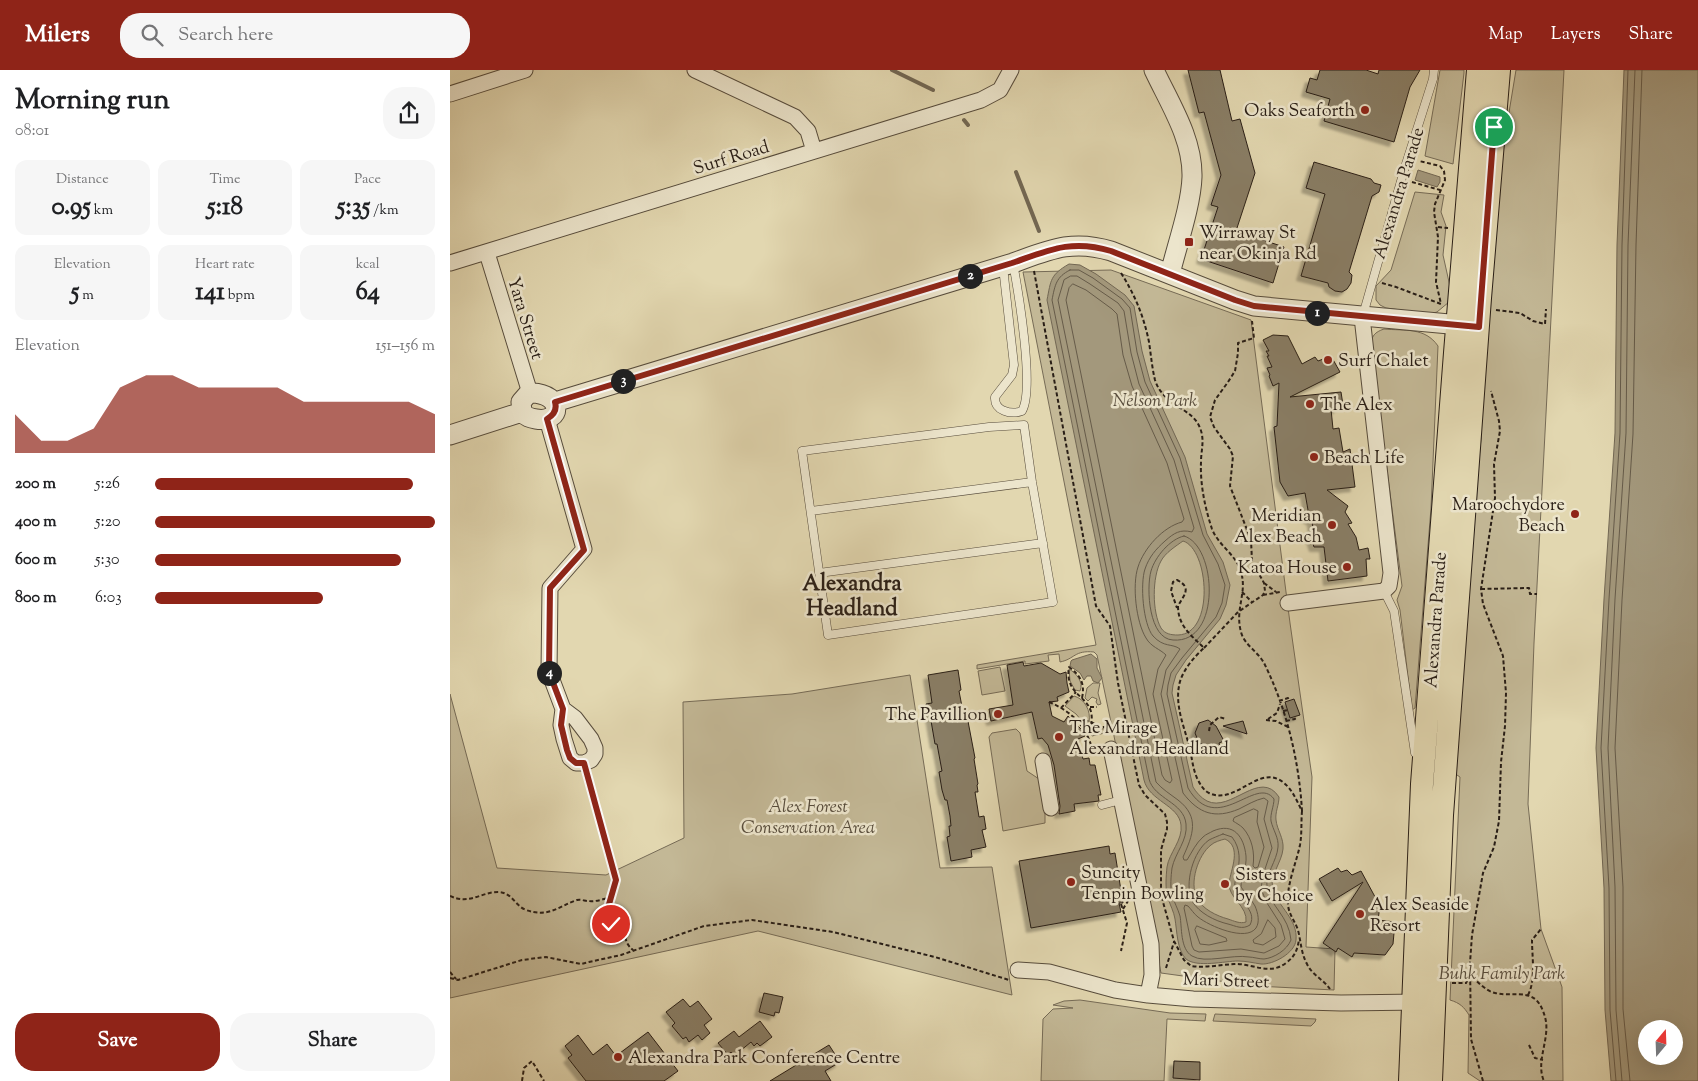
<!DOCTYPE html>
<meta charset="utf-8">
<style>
body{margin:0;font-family:"Sorts Mill Goudy",serif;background:#f6f6f6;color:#202124;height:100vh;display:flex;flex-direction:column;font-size:19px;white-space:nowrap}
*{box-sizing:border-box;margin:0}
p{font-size:16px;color:#757577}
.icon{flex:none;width:28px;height:28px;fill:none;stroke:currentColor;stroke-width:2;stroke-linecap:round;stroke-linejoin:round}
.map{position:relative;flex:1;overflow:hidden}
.details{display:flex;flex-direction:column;background:#fff;width:450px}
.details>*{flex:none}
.needle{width:32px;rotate:19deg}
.tools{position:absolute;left:1188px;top:950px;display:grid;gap:10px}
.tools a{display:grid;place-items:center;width:45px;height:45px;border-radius:50%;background:#fff;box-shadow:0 5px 20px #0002;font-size:25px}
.pin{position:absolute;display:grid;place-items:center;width:42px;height:42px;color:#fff;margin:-21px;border:2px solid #fff;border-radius:50%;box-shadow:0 1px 5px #0007}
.km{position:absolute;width:25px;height:25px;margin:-12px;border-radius:50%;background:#222;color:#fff;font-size:14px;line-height:25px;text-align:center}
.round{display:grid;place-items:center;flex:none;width:52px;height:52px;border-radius:20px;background:#f6f6f6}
.overview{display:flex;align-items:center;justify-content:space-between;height:85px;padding:0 15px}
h1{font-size:28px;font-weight:800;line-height:38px}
.metrics{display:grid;grid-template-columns:repeat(3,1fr);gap:8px;height:85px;padding:5px 15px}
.metrics div{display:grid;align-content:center;border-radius:12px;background:#f6f6f6;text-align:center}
.metrics b{font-size:25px;font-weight:800}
.metrics small{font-size:14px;font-weight:400}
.metrics p{font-size:14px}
.chart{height:140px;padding:10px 15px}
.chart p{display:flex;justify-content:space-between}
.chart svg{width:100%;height:90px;margin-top:5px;fill:#8f2418;opacity:.7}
.button{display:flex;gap:10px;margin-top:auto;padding:10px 15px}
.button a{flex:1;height:58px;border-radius:20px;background:#8f2418;color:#fff;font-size:20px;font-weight:800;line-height:58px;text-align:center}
.button a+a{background:#f6f6f6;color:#202124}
ul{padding:0 15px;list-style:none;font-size:16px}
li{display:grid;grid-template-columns:80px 60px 1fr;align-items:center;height:38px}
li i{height:12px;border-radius:6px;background:#8f2418}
header{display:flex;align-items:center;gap:30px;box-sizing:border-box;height:70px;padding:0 25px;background:#8f2418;color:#fff}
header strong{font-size:24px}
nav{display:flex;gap:28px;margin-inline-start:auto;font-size:18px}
.search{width:350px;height:45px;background:#f6f6f6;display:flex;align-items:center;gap:12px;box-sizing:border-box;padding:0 18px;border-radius:20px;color:#757577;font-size:19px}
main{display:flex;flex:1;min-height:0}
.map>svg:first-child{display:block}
.green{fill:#c3b896;stroke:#766b56}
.water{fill:#a3987c;stroke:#726753;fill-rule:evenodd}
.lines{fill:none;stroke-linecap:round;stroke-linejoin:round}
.shore{stroke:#665b49;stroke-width:1}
.stream{stroke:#726753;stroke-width:4}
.building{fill:#897e66;stroke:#291e16;filter:url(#shadow)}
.service-casing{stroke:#574c3c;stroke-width:9}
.minor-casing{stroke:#574c3c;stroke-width:17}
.tertiary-casing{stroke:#574c3c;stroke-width:21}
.primary-casing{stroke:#291e16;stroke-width:24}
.path{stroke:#291e16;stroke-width:2;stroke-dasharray:4 2.5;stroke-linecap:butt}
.service{stroke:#ece5cc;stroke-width:8}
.minor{stroke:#ece5cc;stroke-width:15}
.tertiary{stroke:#ece5cc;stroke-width:19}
.primary{stroke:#e2d7b0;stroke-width:22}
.route-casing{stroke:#fff;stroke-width:10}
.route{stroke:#8f2418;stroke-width:6}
.poi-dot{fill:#8f2418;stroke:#ece5cc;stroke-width:2}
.labels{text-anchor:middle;stroke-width:5;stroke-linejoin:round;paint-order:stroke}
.poi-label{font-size:18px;fill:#291e16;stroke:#ece5cc;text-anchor:start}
.street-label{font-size:18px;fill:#291e16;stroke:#ece5cc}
.park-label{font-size:18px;font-style:italic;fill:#574c3c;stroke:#ece5cc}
.district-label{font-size:22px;font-weight:bold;fill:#291e16;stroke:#ece5cc}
</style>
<header>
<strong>Milers</strong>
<div class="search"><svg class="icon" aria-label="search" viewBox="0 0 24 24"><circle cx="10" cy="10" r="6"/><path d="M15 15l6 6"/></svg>Search here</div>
<nav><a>Map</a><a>Layers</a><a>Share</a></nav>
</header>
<main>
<section class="details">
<div class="overview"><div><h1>Morning run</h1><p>08:01</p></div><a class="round"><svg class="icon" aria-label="share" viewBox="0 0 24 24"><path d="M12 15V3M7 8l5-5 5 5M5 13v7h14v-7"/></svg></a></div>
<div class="metrics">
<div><p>Distance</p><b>0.95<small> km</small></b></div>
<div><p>Time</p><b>5:18</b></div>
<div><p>Pace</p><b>5:35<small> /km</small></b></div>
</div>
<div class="metrics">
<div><p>Elevation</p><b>5<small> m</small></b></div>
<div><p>Heart rate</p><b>141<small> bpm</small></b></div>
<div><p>kcal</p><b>64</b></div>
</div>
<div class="chart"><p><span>Elevation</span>151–156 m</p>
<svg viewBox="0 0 160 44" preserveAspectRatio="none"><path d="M0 44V25L10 38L20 38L30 32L40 12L50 6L60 6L70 12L80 12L90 12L100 12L110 19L120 19L130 19L140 19L150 19L160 25V44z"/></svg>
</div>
<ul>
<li><b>200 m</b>5:26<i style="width:92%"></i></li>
<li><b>400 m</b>5:20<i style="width:100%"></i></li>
<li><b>600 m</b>5:30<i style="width:88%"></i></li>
<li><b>800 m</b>6:03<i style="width:60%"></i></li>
</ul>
<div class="button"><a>Save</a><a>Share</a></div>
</section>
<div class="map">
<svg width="1248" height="1011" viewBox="0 0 1248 1011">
<defs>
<filter id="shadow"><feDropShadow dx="-4.5" dy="4.5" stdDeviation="1" flood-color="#0004"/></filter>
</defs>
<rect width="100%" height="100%" fill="#e2d7b0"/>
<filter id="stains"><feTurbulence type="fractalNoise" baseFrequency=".004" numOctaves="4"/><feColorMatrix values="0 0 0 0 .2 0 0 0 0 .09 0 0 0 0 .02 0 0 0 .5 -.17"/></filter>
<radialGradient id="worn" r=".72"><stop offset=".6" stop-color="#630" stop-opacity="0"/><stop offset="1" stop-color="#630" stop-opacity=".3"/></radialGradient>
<path class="green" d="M990 0H1014V3L1003 94 975 86Z
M1066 0H1114L1084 573 1078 734 1091 859 1112 917 1113 1011H1030L1018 1003 1019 945C1014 937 1010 933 1000 930L1010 707 1004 703 1019 485 1031 369V314L1049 103Z
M965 122 994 125 991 142 996 156 993 185 1001 221 999 232 987 242 980 244 936 238 930 235 926 230V216L941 200Z
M661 200 801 250 840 553 862 707 856 877 885 879 884 920 806 916 711 903 663 661 642 666 641 664 642 654 652 659 662 657 647 585 644 582C624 580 625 589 610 592L609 584 598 585 599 591 575 594V591L527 599V595L646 575 573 202Z
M934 259C955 261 975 257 988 276L981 438 965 638 962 640 950 540 947 530 952 516 921 276C921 266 925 262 934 259Z
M550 597 555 621 532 625 528 601Z
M619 599C626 603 634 612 630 621L625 620 620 611Z
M460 605 490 798 542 797 562 925 308 861 0 928V624L47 798 156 805 234 768 233 632 342 624Z
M643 613H650L648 623 651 634 648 635 646 632 647 629 642 627 638 631 635 628 637 618Z
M624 626C635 629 641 641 639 652L638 650 637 651 639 655 637 657 626 644 615 636Z
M566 659 570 663 577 701 589 709 595 738V753L553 761 539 667 542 663Z
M630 930 720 943 756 944 755 951 717 949 714 1011H591L593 949 603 939 623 938 603 935 614 931Z
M765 944 866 949 865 952 861 956 763 951Z"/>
<path class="water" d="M1174 0H1248V1011H1161L1155 940 1154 818 1146 678 1154 529 1165 363 1167 175ZM1196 959H1224V986H1196Z
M968 100 990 107V112L987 117 965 110Z
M619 194 630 195 646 204 675 225 684 236 692 281 700 311 735 387 757 464 773 492 780 515 776 535 770 549 736 590 726 605 723 615 722 623 743 717C746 722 751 728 757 731 781 743 810 698 829 727 829 735 825 742 826 750 827 760 834 768 833 779 832 792 819 806 823 819 828 837 848 849 846 870 845 883 823 895 811 894 804 893 796 891 788 891 775 891 747 898 736 889 727 880 727 861 725 849 724 842 720 835 718 828 715 819 716 807 717 797 719 783 733 770 731 755 729 735 699 731 694 710L597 230C601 210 600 205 619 194ZM733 471C759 479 765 564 728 565 721 565 715 564 711 558 702 542 702 507 711 491 715 483 726 476 733 471ZM775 769C792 777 781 799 779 813 778 828 798 836 796 852 790 854 784 851 778 849 767 846 752 839 747 828 739 813 748 785 761 775 764 772 771 770 775 769Z
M641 584 647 589V598L652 608 648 613 643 611 641 606H637L634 610 630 603 620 596 621 591 622 590Z"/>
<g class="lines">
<path class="shore" d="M620 200H629L643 208 672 229 680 238 687 282 695 312 730 388 753 465 768 494 775 515 772 533 766 547 732 588 721 603 718 615 717 624 738 718C767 768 806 704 824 729 824 736 820 744 821 751 823 760 829 768 828 777 827 791 815 804 817 818 820 836 839 846 841 870 837 880 824 888 814 889 809 889 803 887 799 887 782 884 755 894 742 886 730 879 732 857 730 846 728 839 724 832 722 825 720 817 721 806 722 798 725 783 738 770 736 754 734 732 704 729 699 709L602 230C605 215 606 207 620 200Z
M621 206H627L640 214 668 233 674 241 681 283 689 314 724 390 744 458 742 462C730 459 724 463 715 471 706 479 699 487 695 499 690 514 693 554 703 566 714 578 722 573 730 579L716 600 711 624 733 723C749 744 765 749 789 739 797 735 805 730 814 728L818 731 814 749 822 778 813 805 811 819 817 833 831 855 835 869 829 876 814 883 791 879 749 882 744 880 742 876 734 838 735 835 738 836C741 839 744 844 748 847 759 856 796 872 806 858 810 852 808 843 805 836 801 829 795 823 791 817 791 807 797 797 796 786 794 767 784 752 763 761 760 763 756 764 753 767 746 773 742 782 737 790H734L733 787C743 765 750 747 728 730 720 724 712 719 706 712L608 230 614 210Z
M623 214 636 220 662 239 667 244 673 285 682 316 717 393 734 449 732 452C713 457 694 478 688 497 682 515 686 552 696 568 701 577 710 579 716 585L708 599 703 624 722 710 720 713 715 710 712 705 616 230 619 218Z
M734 466C767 475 772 574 723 570 699 569 696 519 701 501 705 487 720 469 734 466Z
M804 739 808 741 807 752 814 777 808 797 805 798 803 796C805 783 802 768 793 758 790 755 786 753 783 751L784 748Z
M773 764 782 767C791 779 790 791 787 805 786 809 784 813 785 817 786 831 808 839 800 855 792 860 786 856 778 854 765 851 749 843 742 831 734 814 743 781 759 770 763 768 768 766 773 764Z
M818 850 825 858 826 867 813 875 804 873 803 870 811 864Z
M747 856 776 868 777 871 759 875 750 874 745 860Z
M1166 1011 1160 940 1159 818 1151 678 1159 529 1170 363 1172 175 1178 0
M1172 1011 1166 940 1165 817 1158 678 1165 529 1176 363 1178 175 1185 0
M1180 1011 1173 939V817L1165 678 1172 530 1183 364 1186 175 1192 0"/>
<path class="stream" d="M442 0 483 20
M514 50 518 55
M566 102 589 161"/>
</g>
<path class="building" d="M738 0H770L782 51 790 49 805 103 786 161 834 177 823 213 751 189 768 137 761 135 771 105 754 42 749 43Z
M870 0H916L928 4 929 0H970L960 17 944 72 874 51 880 29 856 22 860 8 867 10Z
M864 92 921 109 924 113 931 115 929 122 922 126 899 202 902 205 901 213 897 219 892 222 885 221 879 217 878 213 851 206 875 124 856 118Z
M823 265 838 266 852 294 865 287 868 291 881 286 890 302 840 327 891 322 893 335 888 337V339H881L883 359 889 358 893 382 900 379 905 417 877 420 898 436 895 442 902 453 898 454 906 467 909 480 918 478 920 489H916L917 506 878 511 874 477H864L860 465 863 460 862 451 856 447 858 440 855 423 838 426 830 412 824 357 827 356 829 313 823 316 819 306 820 305 817 298 822 297 817 286H819L816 281H819L813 270Z
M573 592 574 596 591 593 610 604 616 602 617 613 619 622 607 627 608 631 599 632 602 646 614 652 618 646 632 660 635 666 628 669 633 689 639 688 640 695H645L651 725H648L649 731 624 734 625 741 609 744 610 736 604 695 598 675 592 668 588 669 582 642 541 651 539 639 563 635 557 595Z
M508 600 511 620 509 621 514 647 517 646 525 688 524 689 528 714 527 715 528 722H525L529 747 534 746 536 759 532 760 536 777 521 780 522 787 501 791 497 767 500 766 499 756H501L500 746 497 730H495L492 720 489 702 492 701 487 674H485L480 645H478L476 634 482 633 478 605Z
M844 629 850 645 840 648 835 632Z
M758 650 766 656 774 671 769 673 770 676 762 678 749 673 745 663 749 653Z
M793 651 797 664 773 656Z
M659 776 660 784 665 783 673 833H669L671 842 581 858 569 791Z
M888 798 891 802 897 800 902 805 911 801 930 836 928 850 945 852 943 874 935 885 904 883 902 887 888 878 886 882 873 873 913 812 882 831 869 809Z
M314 923 333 927 329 943 325 942 324 946 309 942Z
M233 929 240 937 248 931 262 949 254 955 260 963 252 970 248 965 239 972 236 967 233 969 222 956 225 953 216 942Z
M310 951 322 967 310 976 307 973 304 976 301 972 284 986 281 982 278 985 268 973 284 961 289 967Z
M198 962 228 1001 214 1011H136L118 988 122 985 115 976 128 965 143 985 157 974 166 986Z
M379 975 390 992 375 1001 381 1011H320Z
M724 991 750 992V1010L723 1008Z"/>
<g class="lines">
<defs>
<path id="service" d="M553 197 564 295 562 305 545 327C544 341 561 345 572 341 585 319 568 220 563 193
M913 245 955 97 983 9 984 0
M574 355 582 412 603 532 378 565 352 381 539 357Z
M361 441 582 412
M369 503 593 473
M934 521 944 541 965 683
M652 735 671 730"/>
<path id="minor" d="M245 0 345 47 358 61 364 81
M0 24 75 0
M37 183 80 323
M0 193 531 30 550 20 561 0
M97 349 134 479 100 518 99 602 113 639 111 655 114 669 120 688 126 693H134L141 690 145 684V678L141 669 125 648 113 639
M838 533 934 521 939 516 941 503 912 247
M661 679 701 874 702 905 698 925
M593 691 601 738
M568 900 599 902 665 920 698 925 743 929 891 933 971 932"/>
<path id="tertiary" d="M704 0C720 34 743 69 742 107 741 136 727 175 720 204
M82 323C113 324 113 353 86 349 80 348 76 347 72 342L71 332 78 324Z
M105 332 563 193C599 180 622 169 661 181L785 230 804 236 1021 256
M0 365 72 342"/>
<path id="primary" d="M960 1011 972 714 1005 283 1028 0
M981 1011 992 745 1030 228 1049 0"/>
</defs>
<use href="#service" class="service-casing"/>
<use href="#minor" class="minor-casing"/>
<use href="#tertiary" class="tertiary-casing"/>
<use href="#primary" class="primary-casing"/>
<path class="path" d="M962 112 990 120
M988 157 998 158
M584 201 646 536 660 556 668 613 689 715 695 725 715 744 717 752V759L711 780V820L713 832 724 871 734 890 741 896C755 898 770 895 784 894 802 893 819 906 836 893 845 886 847 881 849 870
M671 203C685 225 694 247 699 272 701 285 702 298 705 310 713 336 743 338 750 358 755 370 751 380 751 392 750 414 755 438 762 459 769 477 789 486 792 506 796 525 785 540 791 562 794 575 809 582 815 595 837 640 849 691 852 741 848 733 844 724 839 718 812 686 788 737 759 723 753 720 750 714 747 708 743 699 742 689 740 679 735 659 725 637 729 616 731 602 744 587 754 578 741 565 728 556 728 536 733 526 743 518 727 510L723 512 721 521 727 538
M932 213 946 217 991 234 986 212 988 167 984 142 985 134 995 110 994 101 990 96 969 91
M1046 240 1070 243 1083 251 1095 254 1096 239
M814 513 826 522
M1031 519 1079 518 1080 524H1087
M792 522 802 532
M813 525 830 522
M754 578 788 542 813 525 815 521 814 513 802 491 801 470 780 416 783 386 780 379 764 357 760 347 765 330 778 312 785 301 788 283V273L804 268 802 251
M632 628C635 614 631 606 619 597 613 632 654 624 638 664
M829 631 838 628 839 631
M599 632C623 642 637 657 643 682
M640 637H647
M611 638 626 622
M833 641 838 640
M818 649 827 643 830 634
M816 650 826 651 838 657
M836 651 845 649 844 647
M641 652 651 657H655
M759 661 760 655 769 647 776 649
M137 705 166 810 155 849 157 854 171 855C177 865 173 872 183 880
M852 741C851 752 852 764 850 775 846 794 836 816 838 835 839 845 845 851 848 860 851 872 851 883 857 894 862 905 873 909 880 919
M0 826C20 835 31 822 48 822 62 822 65 836 76 840 99 848 109 836 127 830 131 829 135 831 138 831 146 832 154 829 161 827
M671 834 677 853 671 881
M673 839 678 831
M716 898 724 872
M0 902 6 909
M0 908 8 910 72 890 96 887 131 894 139 892 171 885 254 856 302 850 383 862 485 887 559 910
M1002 913H1016L1020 905C1028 912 1036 921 1045 923 1068 928 1086 915 1095 947 1101 968 1085 991 1094 1011
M1078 925C1086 910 1082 887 1082 870L1091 859
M1079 975 1085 988 1093 990
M72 1011 74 998 82 991 94 1011
M1033 1011 1021 969 1020 893 1022 865 1033 803 1044 777 1049 751 1051 692 1055 656 1056 623 1053 586 1033 534 1031 519 1045 428 1044 394 1050 361 1049 351 1041 321"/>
<use href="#service" class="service"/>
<use href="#minor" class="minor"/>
<use href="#tertiary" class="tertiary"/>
<use href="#primary" class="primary"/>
</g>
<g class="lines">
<defs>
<path id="route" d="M161 854H157L155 848 166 810 134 693H126L120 688 117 680 111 655 113 639 99 602 100 518 134 480 97 349C104 345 107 339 105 332L562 193C599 180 622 169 661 181L785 230 804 236 1029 257 1044 57"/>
</defs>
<use href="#route" class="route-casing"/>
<use href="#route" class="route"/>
</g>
<g class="poi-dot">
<circle cx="915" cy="40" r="5"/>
<rect x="734" y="167" width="10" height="10" rx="2.5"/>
<circle cx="878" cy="290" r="5"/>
<circle cx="860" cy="334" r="5"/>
<circle cx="864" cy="387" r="5"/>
<circle cx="1125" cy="444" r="5"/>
<circle cx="882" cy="455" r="5"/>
<circle cx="897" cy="497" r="5"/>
<circle cx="548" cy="644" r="5"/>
<circle cx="609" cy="667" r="5"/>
<circle cx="621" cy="812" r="5"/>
<circle cx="775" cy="814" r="5"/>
<circle cx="910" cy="844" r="5"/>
<circle cx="168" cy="987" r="5"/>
</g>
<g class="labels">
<g class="poi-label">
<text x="905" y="46" text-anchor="end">Oaks Seaforth</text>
<text x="749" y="168">Wirraway St<tspan x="749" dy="21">near Okinja Rd</tspan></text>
<text x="888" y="296">Surf Chalet</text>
<text x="870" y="340">The Alex</text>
<text x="874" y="393">Beach Life</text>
<text x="1115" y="440" text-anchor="end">Maroochydore<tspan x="1115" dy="21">Beach</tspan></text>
<text x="872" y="451" text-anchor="end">Meridian<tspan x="872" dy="21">Alex Beach</tspan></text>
<text x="887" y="503" text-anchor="end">Katoa House</text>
<text x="538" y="650" text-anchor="end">The Pavillion</text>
<text x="619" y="663">The Mirage<tspan x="619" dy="21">Alexandra Headland</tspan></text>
<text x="631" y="808">Suncity<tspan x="631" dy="21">Tenpin Bowling</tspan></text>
<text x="785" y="810">Sisters<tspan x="785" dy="21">by Choice</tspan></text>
<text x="920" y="840">Alex Seaside<tspan x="920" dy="21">Resort</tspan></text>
<text x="178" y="993">Alexandra Park Conference Centre</text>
</g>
<g class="street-label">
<text transform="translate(281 87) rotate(-17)" y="6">Surf Road</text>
<text transform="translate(948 123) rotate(-73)" y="6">Alexandra Parade</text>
<text transform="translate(76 248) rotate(73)" y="6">Yara Street</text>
<text transform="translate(985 550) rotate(-86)" y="6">Alexandra Parade</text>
<text transform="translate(776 910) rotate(2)" y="6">Mari Street</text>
</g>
<g class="park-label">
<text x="705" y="336">Nelson Park</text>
<text x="358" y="742">Alex Forest<tspan x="358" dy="21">Conservation Area</tspan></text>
<text x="1052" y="909">Buhk Family Park</text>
</g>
<g class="district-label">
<text x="402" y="520">Alexandra<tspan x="402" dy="25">Headland</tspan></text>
</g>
</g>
<rect width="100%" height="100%" filter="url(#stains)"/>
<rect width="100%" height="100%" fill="url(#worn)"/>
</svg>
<div class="tools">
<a><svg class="needle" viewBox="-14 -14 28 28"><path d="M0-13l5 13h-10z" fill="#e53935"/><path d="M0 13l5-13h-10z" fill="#757577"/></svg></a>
</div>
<div class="pin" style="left:1044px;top:57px;background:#1e9e55"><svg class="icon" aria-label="arrive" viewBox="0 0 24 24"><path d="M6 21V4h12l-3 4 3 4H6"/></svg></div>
<div class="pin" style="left:161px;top:854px;background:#d93025"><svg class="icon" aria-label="check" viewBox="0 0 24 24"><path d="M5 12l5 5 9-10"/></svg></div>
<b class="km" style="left:867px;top:243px">1</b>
<b class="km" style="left:520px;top:206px">2</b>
<b class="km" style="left:173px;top:311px">3</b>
<b class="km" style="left:99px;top:603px">4</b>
</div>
</main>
